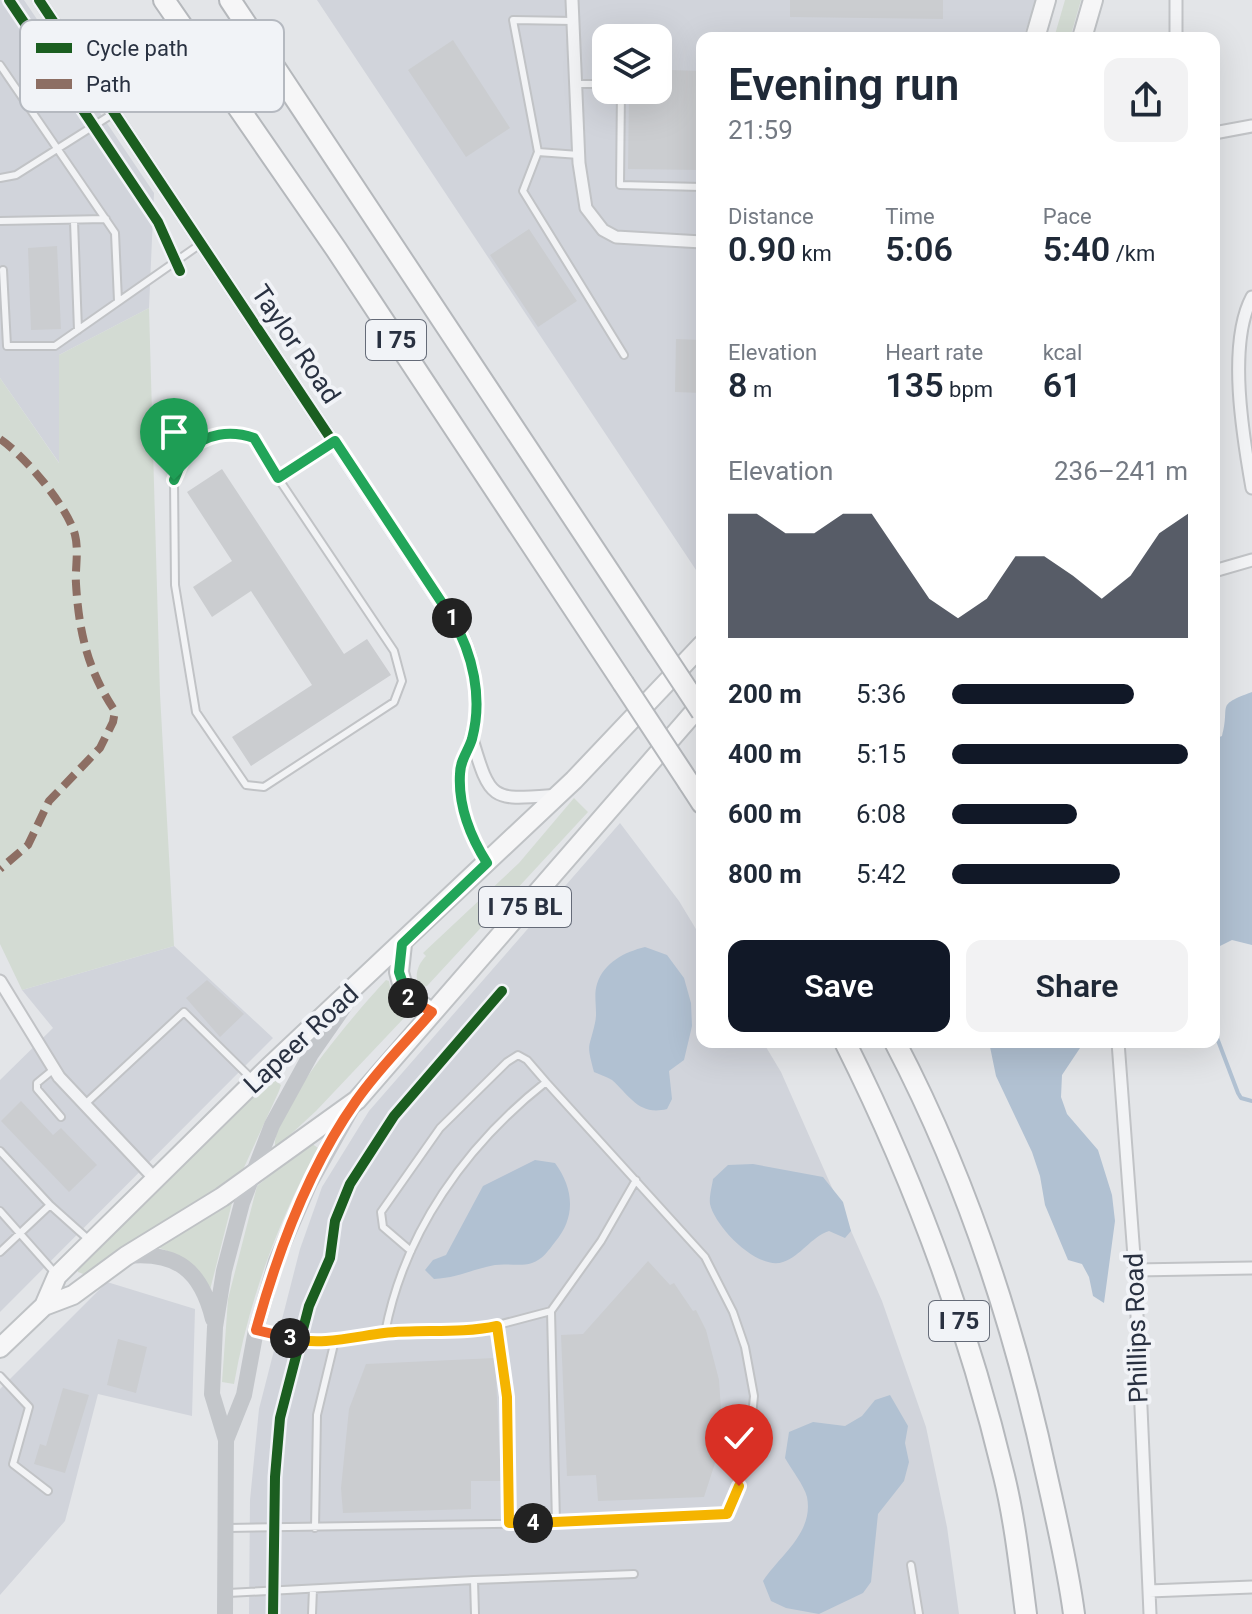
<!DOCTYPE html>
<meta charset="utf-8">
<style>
body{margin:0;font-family:Roboto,sans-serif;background:#f2f2f3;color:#1f2937;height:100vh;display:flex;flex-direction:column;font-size:30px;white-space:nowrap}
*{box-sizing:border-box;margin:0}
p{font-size:26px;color:#747a83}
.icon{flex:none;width:44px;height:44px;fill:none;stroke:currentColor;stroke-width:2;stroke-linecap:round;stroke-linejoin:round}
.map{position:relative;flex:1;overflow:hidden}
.side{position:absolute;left:696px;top:32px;width:524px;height:1016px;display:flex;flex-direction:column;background:#fff;border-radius:16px;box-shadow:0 8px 32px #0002}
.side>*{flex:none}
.tools{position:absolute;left:592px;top:24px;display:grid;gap:16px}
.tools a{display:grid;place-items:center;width:80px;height:80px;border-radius:16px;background:#fff;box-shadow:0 8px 32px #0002;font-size:40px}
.pin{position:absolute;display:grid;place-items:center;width:68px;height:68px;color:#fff;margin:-82px -34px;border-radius:50% 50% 50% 0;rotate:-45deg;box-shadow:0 0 8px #0007}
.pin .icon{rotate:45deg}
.km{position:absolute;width:40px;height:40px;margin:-20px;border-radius:50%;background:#222;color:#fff;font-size:22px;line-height:40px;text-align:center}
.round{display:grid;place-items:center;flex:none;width:84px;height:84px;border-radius:16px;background:#f2f2f3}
.headline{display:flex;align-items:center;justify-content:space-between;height:136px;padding:0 32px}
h1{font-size:44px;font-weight:600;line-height:60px}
.stats{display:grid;grid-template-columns:repeat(3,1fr);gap:12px;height:136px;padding:8px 32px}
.stats div{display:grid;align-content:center}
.stats b{font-size:34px;font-weight:600}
.stats small{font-size:22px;font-weight:400}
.stats p{font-size:22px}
.chart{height:224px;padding:16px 32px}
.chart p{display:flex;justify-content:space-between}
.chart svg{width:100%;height:144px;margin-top:8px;fill:#111827;opacity:.7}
.button{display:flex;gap:16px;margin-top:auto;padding:16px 32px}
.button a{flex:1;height:92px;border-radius:16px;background:#111827;color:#fff;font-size:32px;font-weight:600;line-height:92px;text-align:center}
.button a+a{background:#f2f2f3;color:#1f2937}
ul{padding:0 32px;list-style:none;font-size:26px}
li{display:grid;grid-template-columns:128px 96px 1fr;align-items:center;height:60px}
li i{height:20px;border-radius:10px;background:#111827}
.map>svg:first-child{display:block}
.built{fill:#d1d4db;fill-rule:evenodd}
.green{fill:#d3dbd3}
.water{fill:#b1c1d2}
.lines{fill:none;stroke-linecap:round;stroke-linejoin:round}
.stream{stroke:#b1c1d2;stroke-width:4}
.building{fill:#cbcdd0}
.lane-casing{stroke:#c1c3c6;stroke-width:10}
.street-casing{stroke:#c1c3c6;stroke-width:15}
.primary-casing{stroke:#bfc2c5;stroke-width:22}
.highway-casing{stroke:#b5b8bc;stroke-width:24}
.lane{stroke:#f2f3f5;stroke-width:6}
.street{stroke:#f2f3f5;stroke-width:11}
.secondary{stroke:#c3c6ca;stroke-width:16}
.primary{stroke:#f6f6f7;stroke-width:18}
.highway{stroke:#f6f6f7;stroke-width:20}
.highway-bridge-casing{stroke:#b5b8bc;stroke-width:24;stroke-linecap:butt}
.highway-bridge{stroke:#f6f6f7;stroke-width:20}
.quiet{stroke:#8d6e63;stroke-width:8;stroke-dasharray:16 8;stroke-linecap:butt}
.cycleway-casing{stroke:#f1f3f7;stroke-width:15}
.cycleway{stroke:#1b5e20;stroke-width:10}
.split-1-casing{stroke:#fff;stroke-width:16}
.split-2-casing{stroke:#fff;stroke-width:16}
.split-3-casing{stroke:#fff;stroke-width:16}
.split-4-casing{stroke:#fff;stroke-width:16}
.split-5-casing{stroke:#fff;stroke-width:16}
.split-1{stroke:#22a559;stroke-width:10}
.split-2{stroke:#22a559;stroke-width:10}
.split-3{stroke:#f0652b;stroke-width:10}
.split-4{stroke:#f5b400;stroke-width:10}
.split-5{stroke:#f5b400;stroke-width:10}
.labels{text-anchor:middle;stroke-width:8;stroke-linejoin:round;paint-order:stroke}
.shield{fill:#f1f3f7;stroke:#656b78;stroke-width:2}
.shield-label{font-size:24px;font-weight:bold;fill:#293141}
.street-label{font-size:26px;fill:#293141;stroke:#f1f3f7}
.key{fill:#f1f3f7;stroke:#b5b9c0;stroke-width:2}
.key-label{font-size:22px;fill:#293141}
</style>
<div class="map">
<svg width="1252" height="1614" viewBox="0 0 1252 1614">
<rect width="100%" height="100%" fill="#e3e5e8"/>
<path class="built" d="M0 0H24L154 193 149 308 59 355 60 464 0 378Z
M317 0H1036L1023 38H702V579ZM606 38H658V90H606Z
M620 823 679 901 702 939V1042H763L781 1072 882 1301 926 1427 947 1527 959 1614H249L250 1500 259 1409 300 1249 322 1187 369 1111Z
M174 946 273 1038 0 1312V1080L53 1028 22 990Z
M107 1282 195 1309 192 1416 98 1394 65 1521 0 1595V1389Z"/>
<path class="green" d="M1065 0H1081L1070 38H1054Z
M149 308 160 694 174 946 22 990 0 944V378L59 463V355Z
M574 798 588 812 427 986 420 987C413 977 418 964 426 956L423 953 519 863Z
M386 980 389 981 392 999 404 1018 316 1111 278 1146 275 1145C276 1105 357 1011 386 980Z
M273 1079 281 1085 279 1091 241 1174 139 1237 86 1275 78 1272V1268L267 1080Z
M311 1143 318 1148C277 1223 249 1300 234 1384L222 1382 228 1299 257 1186Z
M231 1202 232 1203 210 1290 175 1254 157 1247Z"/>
<path class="water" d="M1252 692V945L1232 940 1214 949V739L1222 736C1231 704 1214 706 1252 692Z
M645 947 667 955 684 978 691 1003 692 1026 684 1060 669 1071 672 1099 667 1109C639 1116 630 1096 612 1080 607 1077 599 1074 594 1072 586 1042 589 1050 595 1023 598 1011 593 996 597 984 604 962 625 952 645 947Z
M989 1042H1084L1062 1075 1061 1097 1067 1114 1098 1150 1112 1195 1115 1221 1104 1303 1093 1296 1089 1277 1082 1264 1068 1260 1045 1205 1040 1176 1032 1152 996 1076Z
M535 1160 555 1163C574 1189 576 1217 555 1242 549 1250 542 1260 532 1263 520 1267 508 1263 495 1265 473 1269 457 1278 434 1279L425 1270 433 1260 446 1255 483 1186Z
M753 1164 823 1177 843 1202 851 1231 845 1238 829 1231C811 1237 801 1256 783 1262 758 1271 715 1227 710 1204 709 1197 712 1186 713 1179L728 1165Z
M890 1395 908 1426 905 1443 909 1462 904 1481 878 1514 871 1582 863 1593 819 1614 786 1608 771 1601 763 1581C780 1555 814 1533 807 1497 804 1485 791 1469 785 1458L789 1432 813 1422 845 1426 862 1416 875 1400Z"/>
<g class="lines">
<path class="stream" d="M1214 1030 1238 1093 1241 1098 1252 1101"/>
</g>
<path class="building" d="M790 0H943V19L790 17Z
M453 40 510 128 466 157 408 70Z
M669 70 702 71V170L628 169 629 96 668 97Z
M529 229 577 301 538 327 490 255Z
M57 246 61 329 31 330 28 248Z
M676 339 702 340V393L675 392Z
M222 469 344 654 367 639 391 675 251 766 232 737 312 685 251 591 212 617 193 587 232 561 187 492Z
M207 980 244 1014 220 1037 186 998Z
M21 1101 53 1135 61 1128 97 1165 69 1192 1 1121Z
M648 1261 670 1285 674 1283 693 1311 696 1310 706 1330 719 1380 721 1410 716 1460 704 1497 598 1501 596 1475 567 1476 561 1335 583 1334Z
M118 1339 147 1347 136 1393 107 1385Z
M495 1358 501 1481H471V1509L343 1513 341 1488 349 1409 366 1364Z
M63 1388 89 1395 65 1473 34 1464 40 1444 46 1446Z"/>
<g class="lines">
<defs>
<path id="lane" d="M573 21 513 20 538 152 579 155
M0 65 115 233 118 301
M576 84H606
M621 90 620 185 702 187
M538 152 523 191 624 355
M0 178 16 175 114 113
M0 221 106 219
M74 221 78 330
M3 270 7 346H55L202 243
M278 478 254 438 236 431 210 437 187 452 174 480 175 585 196 712 246 785 264 787 394 702 402 681 394 651 278 478 335 441
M54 1069 37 1083V1089L61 1117
M84 1105 184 1012 252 1079
M0 1151 50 1205
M0 1211 55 1273
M411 1251 383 1227 381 1212 440 1128 507 1062 518 1055 527 1060 546 1082
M0 1252 50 1205 88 1239
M497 1326 507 1397 509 1523
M385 1333 475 1331 551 1311
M0 1376 29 1407 13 1464 48 1491
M556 1523 551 1311 601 1241 636 1180
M228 1528 556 1523 727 1514 749 1446 754 1396 745 1347 733 1312 705 1257 546 1082C466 1145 404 1232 385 1333 335 1341 309 1343 259 1331
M315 1528 317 1415 335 1340
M911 1565 919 1614
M474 1580 634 1574
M228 1593 474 1580 475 1614
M312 1614 313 1589"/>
<path id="street" d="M39 0 462 636C476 666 481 707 471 740 468 752 460 761 459 775 458 807 471 836 487 863
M572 0 579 163 586 208 603 230 616 237 702 242
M1176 0V38
M1214 133 1252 126
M1252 297C1227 344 1243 437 1252 488
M1214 571 1252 560
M472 739C491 803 492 800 558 795
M0 981 59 1077 156 1180
M1118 1042 1135 1270 1150 1614
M1135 1270 1252 1268
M1149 1591 1252 1587"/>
<path id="primary" d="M1035 38 1046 0
M1082 38 1093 0
M402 944 399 972 405 995 432 1012
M44 1306 57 1276 269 1067 574 780 702 645
M0 1348 44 1306 73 1295 126 1256 222 1197 357 1100 702 703"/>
<path id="highway" d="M164 0 336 249 623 683
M230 0 657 644
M689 783 702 803
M845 1042C914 1180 968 1326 1004 1476 1015 1521 1020 1568 1026 1614
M895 1042C966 1178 1015 1328 1047 1477 1057 1522 1068 1568 1074 1614"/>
</defs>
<use href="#lane" class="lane-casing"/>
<use href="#street" class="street-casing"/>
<use href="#primary" class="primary-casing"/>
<use href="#highway" class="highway-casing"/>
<use href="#lane" class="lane"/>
<use href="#street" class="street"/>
<path class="secondary" d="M126 1256C177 1251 201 1270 213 1319
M226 1440 244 1395 256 1330 276 1261 310 1183 356 1101
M225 1614 226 1440 212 1394 215 1327 224 1271 242 1203 272 1125 311 1054 350 998"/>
<use href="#primary" class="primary"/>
<use href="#highway" class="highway"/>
<defs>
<path id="highway-bridge" d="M657 644 702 712
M623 683 689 783"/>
</defs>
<use href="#highway-bridge" class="highway-bridge-casing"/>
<use href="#highway-bridge" class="highway-bridge"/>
<path class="quiet" d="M0 439C24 455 68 507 75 535 79 550 75 569 76 584 79 633 88 671 115 711L113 722 100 748 49 801 28 845 0 869"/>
<defs>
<path id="cycleway" d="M9 0 158 222 180 271
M39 0 462 636C476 666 481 707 471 740 468 752 460 761 459 775 458 807 471 836 487 863
M273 1614 275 1477 280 1418 309 1306 330 1258 335 1221 350 1184 394 1116 502 991"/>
</defs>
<use href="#cycleway" class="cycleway-casing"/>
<use href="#cycleway" class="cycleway"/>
</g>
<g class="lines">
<defs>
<path id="split-1" d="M174 480C178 472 182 458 188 451 206 433 231 430 254 438L278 478 335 441 452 618"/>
<path id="split-2" d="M408 998 399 972 402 944 487 863C470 836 458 807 460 774 460 760 468 752 472 739 483 698 473 654 452 618"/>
<path id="split-3" d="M290 1338 256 1330C278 1250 308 1169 356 1101 378 1069 407 1041 432 1012L408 998"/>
<path id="split-4" d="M290 1338C320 1346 353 1337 384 1333 422 1329 459 1334 497 1326L507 1397 509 1523H533"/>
<path id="split-5" d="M533 1523 727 1514 739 1486"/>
</defs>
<use href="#split-1" class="split-1-casing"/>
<use href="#split-2" class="split-2-casing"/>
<use href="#split-3" class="split-3-casing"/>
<use href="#split-4" class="split-4-casing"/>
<use href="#split-5" class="split-5-casing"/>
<use href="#split-1" class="split-1"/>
<use href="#split-2" class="split-2"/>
<use href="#split-3" class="split-3"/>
<use href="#split-4" class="split-4"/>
<use href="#split-5" class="split-5"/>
</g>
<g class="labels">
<g class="shield">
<rect x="366" y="320" width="60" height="40" rx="6"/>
<rect x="479" y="887" width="92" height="40" rx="6"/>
<rect x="929" y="1301" width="60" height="40" rx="6"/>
</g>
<g class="shield-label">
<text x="396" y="348">I 75</text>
<text x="525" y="915">I 75 BL</text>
<text x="959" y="1329">I 75</text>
</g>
<g class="street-label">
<text transform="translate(296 344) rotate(56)" y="9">Taylor Road</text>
<text transform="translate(301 1039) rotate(-43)" y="9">Lapeer Road</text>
<text transform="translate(1136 1328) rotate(-92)" y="9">Phillips Road</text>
</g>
</g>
<rect x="20" y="20" width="264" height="92" rx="12" class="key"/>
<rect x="36" y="43" width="36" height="10" fill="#1b5e20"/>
<rect x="36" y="79" width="36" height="10" fill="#8d6e63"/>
<g class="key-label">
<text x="86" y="56">Cycle path</text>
<text x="86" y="92">Path</text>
</g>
</svg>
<div class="tools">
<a><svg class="icon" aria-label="layers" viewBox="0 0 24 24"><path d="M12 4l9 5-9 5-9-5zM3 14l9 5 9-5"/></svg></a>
</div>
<div class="pin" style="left:174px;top:480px;background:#1e9e55"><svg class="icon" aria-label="arrive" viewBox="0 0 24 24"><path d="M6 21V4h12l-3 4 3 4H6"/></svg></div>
<div class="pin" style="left:739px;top:1486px;background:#d93025"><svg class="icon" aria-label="check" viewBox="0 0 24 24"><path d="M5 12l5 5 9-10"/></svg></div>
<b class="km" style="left:452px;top:618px">1</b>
<b class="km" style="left:408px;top:998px">2</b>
<b class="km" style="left:290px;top:1338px">3</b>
<b class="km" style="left:533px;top:1523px">4</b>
<section class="side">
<div class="headline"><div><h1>Evening run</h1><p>21:59</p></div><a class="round"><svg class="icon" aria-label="share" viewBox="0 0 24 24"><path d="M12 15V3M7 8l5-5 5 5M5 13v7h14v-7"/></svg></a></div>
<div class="stats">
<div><p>Distance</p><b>0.90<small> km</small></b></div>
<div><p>Time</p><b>5:06</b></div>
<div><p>Pace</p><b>5:40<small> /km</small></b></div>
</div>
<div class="stats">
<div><p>Elevation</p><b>8<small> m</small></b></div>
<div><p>Heart rate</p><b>135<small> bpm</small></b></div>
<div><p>kcal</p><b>61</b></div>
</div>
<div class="chart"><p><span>Elevation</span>236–241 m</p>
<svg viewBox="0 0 160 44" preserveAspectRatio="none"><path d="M0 44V6L10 6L20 12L30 12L40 6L50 6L60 19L70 32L80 38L90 32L100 19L110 19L120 25L130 32L140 25L150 12L160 6V44z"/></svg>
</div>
<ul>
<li><b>200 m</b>5:36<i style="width:77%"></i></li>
<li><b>400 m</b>5:15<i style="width:100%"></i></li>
<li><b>600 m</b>6:08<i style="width:53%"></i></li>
<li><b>800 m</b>5:42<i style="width:71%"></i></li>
</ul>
<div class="button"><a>Save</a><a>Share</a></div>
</section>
</div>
